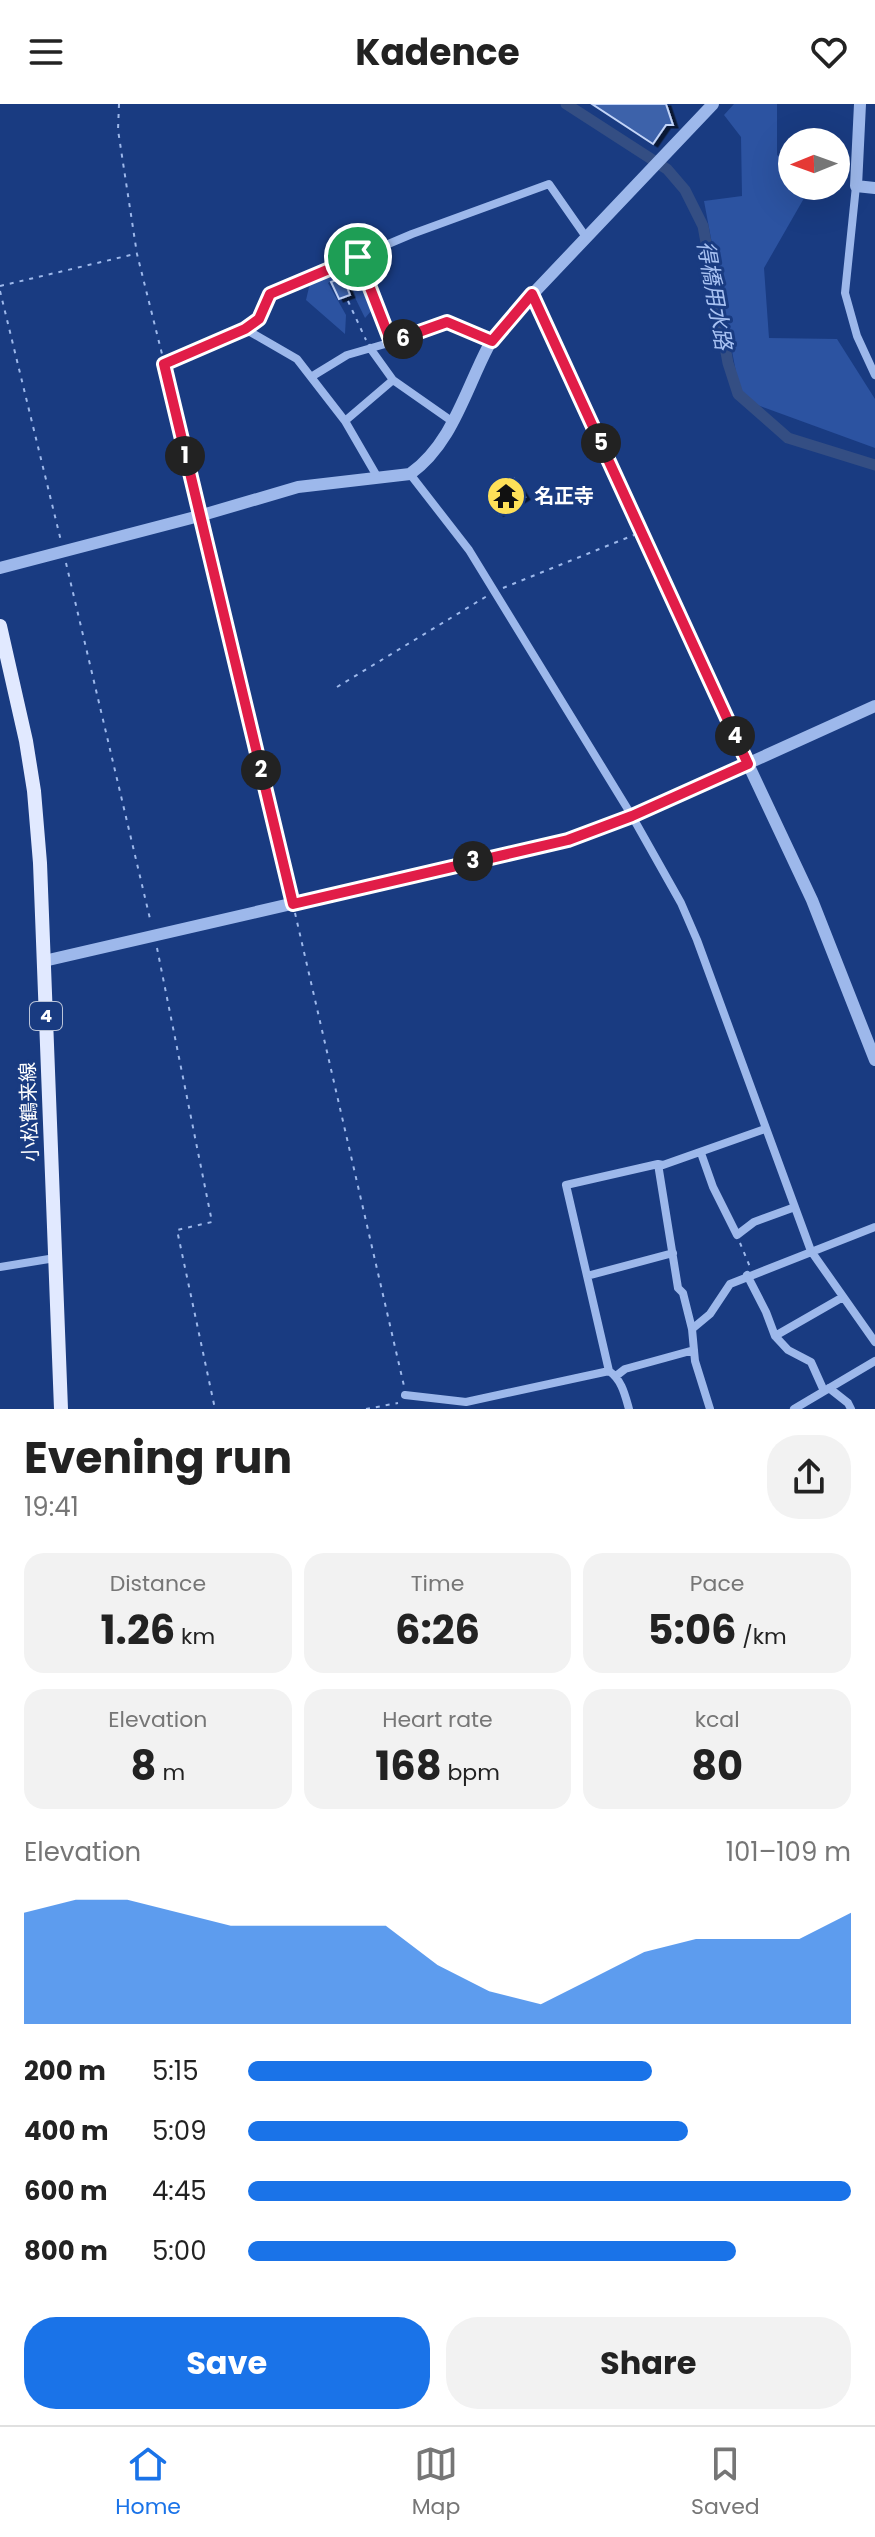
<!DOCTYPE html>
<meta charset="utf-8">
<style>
body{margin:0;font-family:Poppins,"Noto Sans JP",sans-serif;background:#f2f2f2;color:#222;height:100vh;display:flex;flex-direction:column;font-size:30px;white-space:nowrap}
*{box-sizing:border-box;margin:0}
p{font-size:26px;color:#767676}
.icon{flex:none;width:44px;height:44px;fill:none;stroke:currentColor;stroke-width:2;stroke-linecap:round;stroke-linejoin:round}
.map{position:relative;height:1305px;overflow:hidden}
.side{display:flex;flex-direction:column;background:#fff;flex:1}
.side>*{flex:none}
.needle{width:52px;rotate:269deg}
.tools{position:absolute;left:778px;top:24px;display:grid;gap:16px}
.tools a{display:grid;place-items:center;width:72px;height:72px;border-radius:50%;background:#fff;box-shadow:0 8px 32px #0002;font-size:40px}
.pin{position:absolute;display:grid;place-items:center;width:68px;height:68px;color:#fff;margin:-34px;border:4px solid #fff;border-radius:50%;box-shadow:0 2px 8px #0007}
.km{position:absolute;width:40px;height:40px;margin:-20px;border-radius:50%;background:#222;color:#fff;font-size:22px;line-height:40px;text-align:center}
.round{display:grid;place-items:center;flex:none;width:84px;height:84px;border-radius:32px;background:#f2f2f2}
.head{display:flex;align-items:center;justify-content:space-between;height:136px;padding:0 24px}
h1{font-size:44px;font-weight:700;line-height:60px}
.metrics{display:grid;grid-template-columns:repeat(3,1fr);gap:12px;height:136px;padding:8px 24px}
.metrics div{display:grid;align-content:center;border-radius:20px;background:#f2f2f2;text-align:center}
.metrics b{font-size:40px;font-weight:700}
.metrics small{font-size:22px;font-weight:400}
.metrics p{font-size:22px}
.chart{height:224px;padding:16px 24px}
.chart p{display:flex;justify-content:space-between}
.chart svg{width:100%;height:144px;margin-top:8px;fill:#1a73e8;opacity:.7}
.button{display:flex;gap:16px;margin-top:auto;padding:16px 24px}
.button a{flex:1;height:92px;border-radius:32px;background:#1a73e8;color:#fff;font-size:32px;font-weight:700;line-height:92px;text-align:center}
.button a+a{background:#f2f2f2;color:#222}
ul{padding:0 24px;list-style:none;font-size:26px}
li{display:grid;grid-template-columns:128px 96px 1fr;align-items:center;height:60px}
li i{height:20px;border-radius:10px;background:#1a73e8}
header{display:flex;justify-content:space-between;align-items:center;height:104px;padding:0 24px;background:#fff;font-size:36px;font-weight:700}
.dock{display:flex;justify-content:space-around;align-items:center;height:112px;border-top:2px solid #e0e0e0;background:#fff;font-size:22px;color:#767676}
.dock a{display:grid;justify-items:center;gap:4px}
.dock .selected{color:#1a73e8}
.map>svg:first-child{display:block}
.green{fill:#2c53a1}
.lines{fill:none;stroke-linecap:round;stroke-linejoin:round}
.canal{stroke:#344e83;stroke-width:11}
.building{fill:#3e62aa;stroke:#c2d4f8;stroke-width:2;filter:url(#shadow)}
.path{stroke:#9db8eb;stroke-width:2;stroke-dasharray:4 6;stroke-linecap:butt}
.minor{stroke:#9db8eb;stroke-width:8}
.tertiary{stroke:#9db8eb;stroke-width:12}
.primary{stroke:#e1e9ff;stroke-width:14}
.route-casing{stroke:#fff;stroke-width:16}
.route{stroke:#e11d48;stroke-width:10}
.labels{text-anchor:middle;stroke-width:6;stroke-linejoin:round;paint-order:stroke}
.shield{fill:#193b81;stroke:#bac4d9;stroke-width:2}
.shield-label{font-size:18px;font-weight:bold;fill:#fff}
.poi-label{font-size:20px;font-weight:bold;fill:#fff;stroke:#193b81;text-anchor:start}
.street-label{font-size:20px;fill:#fff;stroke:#193b81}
.water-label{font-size:22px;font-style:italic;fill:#a8c2f3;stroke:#193b81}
</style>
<header><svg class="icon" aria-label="menu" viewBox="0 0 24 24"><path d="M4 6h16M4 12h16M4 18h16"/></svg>Kadence<svg class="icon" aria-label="heart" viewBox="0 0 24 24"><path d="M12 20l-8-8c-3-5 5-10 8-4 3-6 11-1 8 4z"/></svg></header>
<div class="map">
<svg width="875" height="1305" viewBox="0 0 875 1305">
<defs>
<filter id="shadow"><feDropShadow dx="4.5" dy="2.5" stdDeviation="0" flood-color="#0009"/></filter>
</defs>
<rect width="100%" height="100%" fill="#193b81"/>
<path class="green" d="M734 0H777V51L792 59V82H811L764 164 769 234 837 235 875 295V344L741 295 704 97 742 92 741 33 724 11Z
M351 159 372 206 365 214 344 171 328 179 346 211 345 230 306 196 310 179Z"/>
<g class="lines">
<path class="canal" d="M566 0 667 65 685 86 703 122 728 259 738 290 788 334 875 361"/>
</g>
<path class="building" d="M592 0H666L673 21H666L653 40Z
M343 173 350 191 339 195 331 178Z
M514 375 525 393 499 409 488 391Z"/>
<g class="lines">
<path class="path" d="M119 0 118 26 137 150 162 250
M0 182 135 150
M0 187 61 437
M348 197 366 236
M166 268 197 402
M202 424 290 787
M66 459 151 819
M503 484 634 431
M337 583 487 492
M295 809 404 1282
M157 844 212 1118 177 1126 215 1305
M740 1139 750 1163
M366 1305 398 1299"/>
<path class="minor" d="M856 82 845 189 857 232 875 271
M358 153 391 238
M532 190 748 660
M245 225 297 255 345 317 378 374
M370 244 393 276 453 318
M164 260 245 225 259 215 270 190 412 130 549 80 586 133
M311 273 347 251 406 234 447 218 492 237
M345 317 393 276
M410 370 469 446 632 712 681 799 697 836 811 1147 875 1238
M701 1049 713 1083 737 1131 754 1118 795 1103
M658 1060 678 1184 683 1189 692 1225
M0 1163 55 1154
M747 1171 766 1208 775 1232 788 1246 811 1258 824 1287
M587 1172 673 1149
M775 1232 843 1193
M616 1272 625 1265 694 1246
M829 1284 848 1299 851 1305
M405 1291 466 1298 609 1267
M629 1305C625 1291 622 1276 609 1267L566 1081 658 1060 663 1061 765 1025
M710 1305 695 1257 692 1225 710 1210 730 1180 875 1123
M794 1305 875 1257"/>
<path class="tertiary" d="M860 0 856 82 875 84
M0 464 199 412 298 383 410 370C452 340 465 287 488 243 493 234 500 226 507 217L713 0
M748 660 812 796 875 956
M44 857 568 736 632 712 875 602"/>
<path class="primary" d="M0 522 26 637 34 687 40 759 61 1305"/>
</g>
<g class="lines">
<defs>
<path id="route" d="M358 153 391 238 447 218 492 237 532 190 748 660 632 712 568 736 293 800 164 260 245 225 259 215 270 190Z"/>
</defs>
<use href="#route" class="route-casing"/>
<use href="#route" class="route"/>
</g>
<defs>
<symbol id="temple-disc" viewBox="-11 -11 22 22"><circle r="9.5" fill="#fee058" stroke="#193b81"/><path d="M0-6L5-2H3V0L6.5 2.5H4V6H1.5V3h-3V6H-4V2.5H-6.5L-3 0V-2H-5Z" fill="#111"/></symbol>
</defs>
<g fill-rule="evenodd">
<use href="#temple-disc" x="484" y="370" width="44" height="44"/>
</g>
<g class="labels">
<rect class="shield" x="30" y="898" width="32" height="28" rx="6"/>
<g class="shield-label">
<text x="46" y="918">4</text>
</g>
<g class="poi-label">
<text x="534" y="399">名正寺</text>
</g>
<g class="street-label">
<text transform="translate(29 1008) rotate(-92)" y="7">小松鶴来線</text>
</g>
<g class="water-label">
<text transform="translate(715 191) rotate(80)" y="8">得橋用水路</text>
</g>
</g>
</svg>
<div class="tools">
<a><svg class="needle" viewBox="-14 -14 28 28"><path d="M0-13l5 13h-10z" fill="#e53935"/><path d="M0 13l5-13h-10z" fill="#767676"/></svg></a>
</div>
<div class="pin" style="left:358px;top:153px;background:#1e9e55"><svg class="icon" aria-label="arrive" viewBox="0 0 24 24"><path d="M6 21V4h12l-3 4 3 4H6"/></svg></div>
<b class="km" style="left:185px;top:352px">1</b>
<b class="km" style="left:261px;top:666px">2</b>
<b class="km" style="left:473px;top:757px">3</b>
<b class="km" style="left:735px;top:632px">4</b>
<b class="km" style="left:601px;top:339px">5</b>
<b class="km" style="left:403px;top:235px">6</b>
</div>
<section class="side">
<div class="head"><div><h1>Evening run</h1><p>19:41</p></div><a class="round"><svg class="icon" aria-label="share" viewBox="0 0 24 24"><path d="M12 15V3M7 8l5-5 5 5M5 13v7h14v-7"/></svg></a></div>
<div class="metrics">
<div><p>Distance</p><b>1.26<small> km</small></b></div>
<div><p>Time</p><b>6:26</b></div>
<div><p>Pace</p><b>5:06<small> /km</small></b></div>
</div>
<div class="metrics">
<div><p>Elevation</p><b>8<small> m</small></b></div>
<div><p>Heart rate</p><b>168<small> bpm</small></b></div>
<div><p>kcal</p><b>80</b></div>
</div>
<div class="chart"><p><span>Elevation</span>101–109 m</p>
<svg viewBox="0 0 160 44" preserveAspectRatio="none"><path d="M0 44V10L10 6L20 6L30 10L40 14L50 14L60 14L70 14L80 26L90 34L100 38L110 30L120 22L130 18L140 18L150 18L160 10V44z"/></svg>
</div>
<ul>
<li><b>200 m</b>5:15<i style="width:67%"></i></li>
<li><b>400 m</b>5:09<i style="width:73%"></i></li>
<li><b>600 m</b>4:45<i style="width:100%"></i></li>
<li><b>800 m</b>5:00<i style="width:81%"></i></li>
</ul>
<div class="button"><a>Save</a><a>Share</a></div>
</section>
<nav class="dock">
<a class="selected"><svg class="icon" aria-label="home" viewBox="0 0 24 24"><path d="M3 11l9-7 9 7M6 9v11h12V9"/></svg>Home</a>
<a><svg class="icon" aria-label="map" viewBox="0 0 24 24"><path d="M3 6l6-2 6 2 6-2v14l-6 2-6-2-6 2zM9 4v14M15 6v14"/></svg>Map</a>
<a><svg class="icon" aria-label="saved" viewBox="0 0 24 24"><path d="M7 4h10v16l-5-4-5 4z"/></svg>Saved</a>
</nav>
